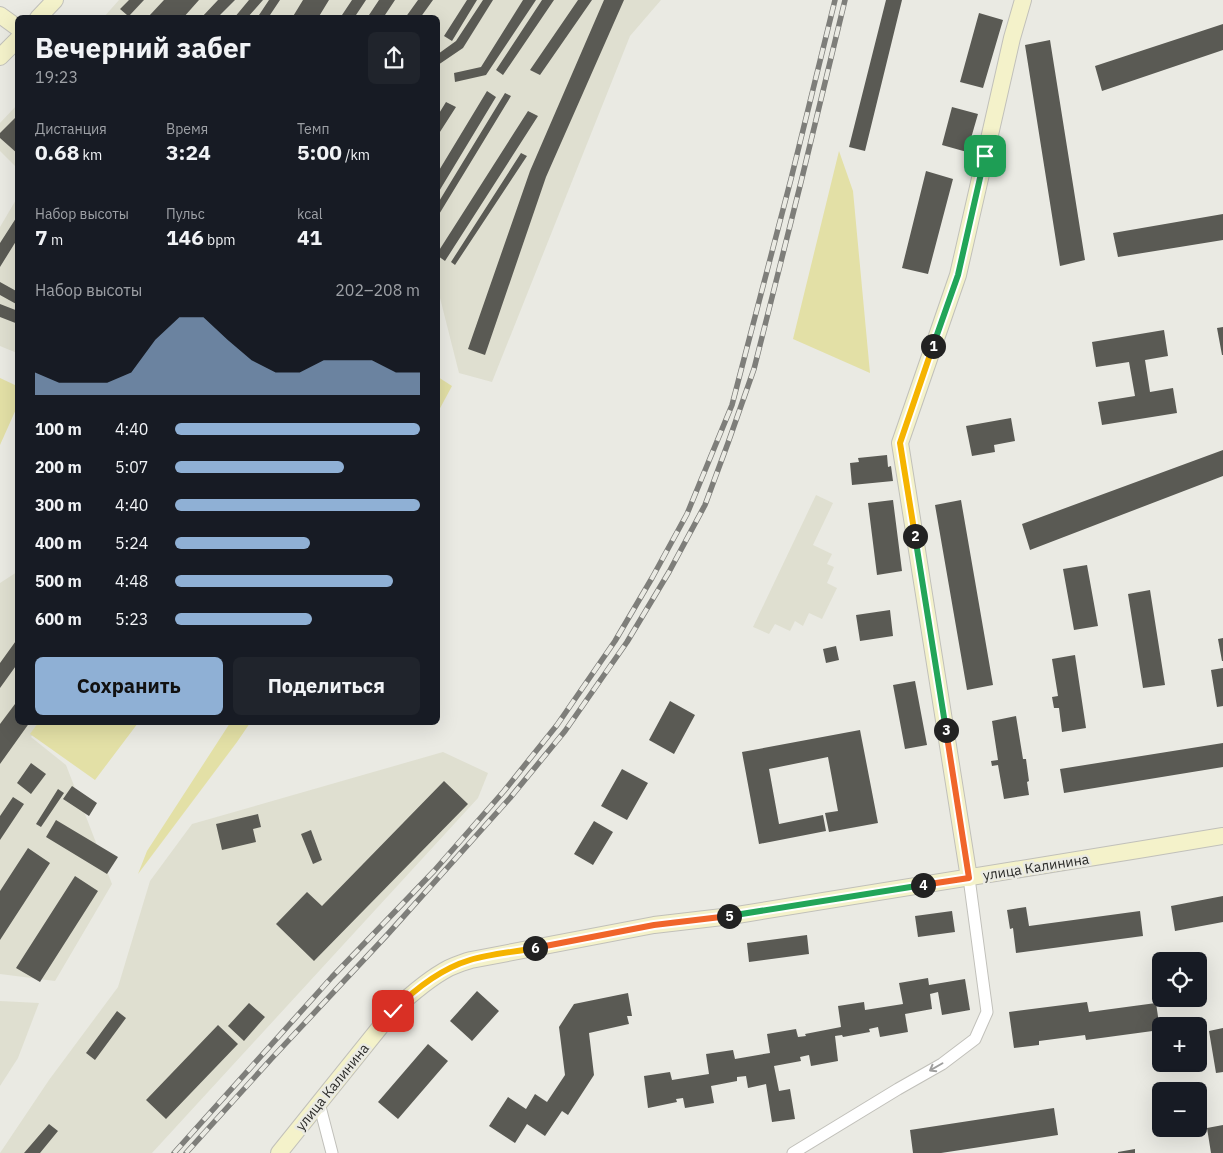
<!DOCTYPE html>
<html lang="ru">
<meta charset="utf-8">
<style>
body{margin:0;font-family:"IBM Plex Sans",sans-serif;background:#20242c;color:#f1f3f6;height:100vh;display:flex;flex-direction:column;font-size:19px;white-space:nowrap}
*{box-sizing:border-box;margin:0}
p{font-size:16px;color:#9ea1a6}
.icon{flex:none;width:28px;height:28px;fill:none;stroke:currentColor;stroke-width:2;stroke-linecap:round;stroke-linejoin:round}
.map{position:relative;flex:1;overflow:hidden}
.drawer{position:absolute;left:15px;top:15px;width:425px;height:710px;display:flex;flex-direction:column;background:#171b24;border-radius:8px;box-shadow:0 5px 20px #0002}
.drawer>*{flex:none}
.tools{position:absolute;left:1152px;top:952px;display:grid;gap:10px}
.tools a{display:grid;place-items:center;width:55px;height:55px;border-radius:8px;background:#171b24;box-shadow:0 5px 20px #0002;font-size:25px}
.pin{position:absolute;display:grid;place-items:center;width:42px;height:42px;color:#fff;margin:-21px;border-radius:10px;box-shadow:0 2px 8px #0006}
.km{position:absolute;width:25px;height:25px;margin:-12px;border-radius:50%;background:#222;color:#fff;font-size:14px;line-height:25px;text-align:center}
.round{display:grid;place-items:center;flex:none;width:52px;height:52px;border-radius:8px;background:#20242c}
.headline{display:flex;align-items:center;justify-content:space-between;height:85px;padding:0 20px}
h1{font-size:28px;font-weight:700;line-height:38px}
.stats{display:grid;grid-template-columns:repeat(3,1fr);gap:8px;height:85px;padding:5px 20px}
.stats div{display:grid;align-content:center}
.stats b{font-size:21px;font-weight:700}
.stats small{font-size:14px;font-weight:400}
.stats p{font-size:14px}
.chart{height:140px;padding:10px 20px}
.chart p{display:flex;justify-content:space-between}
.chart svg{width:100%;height:90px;margin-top:5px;fill:#8fb0d5;opacity:.7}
.primary-button{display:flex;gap:10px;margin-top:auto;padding:10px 20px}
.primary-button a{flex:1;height:58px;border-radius:8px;background:#8fb0d5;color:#111;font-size:20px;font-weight:700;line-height:58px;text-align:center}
.primary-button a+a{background:#20242c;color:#f1f3f6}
ul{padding:0 20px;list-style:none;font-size:16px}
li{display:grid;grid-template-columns:80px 60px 1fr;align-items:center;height:38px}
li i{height:12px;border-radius:6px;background:#8fb0d5}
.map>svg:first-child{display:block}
.built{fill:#dfdfd0}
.green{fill:#e3e0a6}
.building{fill:#5a5a54}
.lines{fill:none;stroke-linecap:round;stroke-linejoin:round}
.street-casing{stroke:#c1c0ba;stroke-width:13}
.secondary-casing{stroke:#c1c0ba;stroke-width:18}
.street{stroke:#fff;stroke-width:11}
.secondary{stroke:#f4f2ca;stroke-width:16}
.rail-casing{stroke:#7e7e7a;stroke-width:5.5}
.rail{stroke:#eaeae3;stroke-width:4;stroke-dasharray:11;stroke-linecap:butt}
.oneway{stroke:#9f9f9e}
.split-1-casing{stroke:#fff;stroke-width:10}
.split-2-casing{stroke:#fff;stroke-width:10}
.split-3-casing{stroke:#fff;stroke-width:10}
.split-4-casing{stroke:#fff;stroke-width:10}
.split-5-casing{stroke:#fff;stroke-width:10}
.split-6-casing{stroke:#fff;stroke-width:10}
.split-7-casing{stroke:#fff;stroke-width:10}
.split-1{stroke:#22a559;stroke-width:6}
.split-2{stroke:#f5b400;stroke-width:6}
.split-3{stroke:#22a559;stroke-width:6}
.split-4{stroke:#f0652b;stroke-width:6}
.split-5{stroke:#22a559;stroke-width:6}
.split-6{stroke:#f0652b;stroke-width:6}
.split-7{stroke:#f5b400;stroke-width:6}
.labels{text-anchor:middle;stroke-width:5;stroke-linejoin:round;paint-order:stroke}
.street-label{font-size:14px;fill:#2a2a28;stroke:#eaeae3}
</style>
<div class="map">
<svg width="1223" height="1153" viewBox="0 0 1223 1153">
<rect width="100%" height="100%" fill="#eaeae3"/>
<path class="built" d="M119 0H661L630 36 492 382 459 373 438 290V18H103Z
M17 105V168L0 151V123Z
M17 198V353L0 346V227Z
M816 495 833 503 813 545 832 554 827 564 834 567 827 583 837 588 822 619 809 613 803 626 795 621 790 631 775 624 769 634 753 627Z
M17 572 18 722 40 723 31 737 66 765 112 884 55 981 0 974V583Z
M443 752 488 773 478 798 152 1153H0L49 1080 118 987 150 881 192 824Z
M0 1001 39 1003 18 1058 0 1086Z"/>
<path class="green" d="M839 151 853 191 870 373 793 339Z
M438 377 452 386 438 412Z
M0 378 17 386V407L0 445Z
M38 723V722L138 723 95 780 30 734Z
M230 723H250L237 742 138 874 147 851Z"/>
<path class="building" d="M129 0H144L129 16 131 18H125L127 15 120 9Z
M164 0H199L183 18H150L149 16Z
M218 0H235L217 18H201Z
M249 0H263L247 18H234Z
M269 0H280L268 18H257Z
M303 0H329L318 18H292Z
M352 0H366L354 18H340Z
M379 0H395L383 18H367Z
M418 0H433L420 18H405Z
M467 0H477L452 41 444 36Z
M483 0H493L463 48 438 65V54L456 41Z
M523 0H536L486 75 455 82 454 73 481 67Z
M542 0H554L503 75 496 70Z
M578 0H592L540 75 530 70Z
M604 0H624L546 177 485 355 468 349 530 171Z
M886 0H902L865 151 849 147Z
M979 13 1003 20 983 88 960 82Z
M1223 24V50L1102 91 1095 66Z
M1050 40 1085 260 1060 266 1025 45Z
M487 91 496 97 438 193V172Z
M505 93 511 96 438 216V203Z
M446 102 456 107 438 135V115Z
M952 107 978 114 967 152 942 145Z
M528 111 538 116 445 261 438 256V252Z
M18 115V154L0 138V133Z
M521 153 527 156 455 265 451 262Z
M926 171 953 179 928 274 902 268Z
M1223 214V240L1118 257 1113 233Z
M18 215V238L0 267V243Z
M0 282 18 292V305L0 295Z
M0 304 18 311V324L0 317Z
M1223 327V355H1222L1217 328Z
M1164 330 1168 356 1145 360 1150 392 1173 388 1177 413 1102 425 1098 402 1135 396 1129 362 1096 367 1092 342Z
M1011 418 1015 441 994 445 995 452 972 456 966 426Z
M1223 450V476L1030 550 1022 524Z
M887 455 888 467 891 466 893 481 852 485 850 463 859 462 858 458Z
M893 500 902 571 877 575 868 503Z
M961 500 993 685 967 690 935 505Z
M1087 565 1098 626 1074 630 1063 569Z
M1150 590 1165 685 1143 688 1128 594Z
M890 610 893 636 860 641 856 615Z
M18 638V663L0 688V663Z
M1223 638V661H1222L1218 639Z
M836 646 839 660 826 663 823 649Z
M1075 655 1086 728 1062 732 1059 708H1054L1052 697 1058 696 1052 659Z
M1223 668V706L1217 707 1211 670Z
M915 681 927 745 905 749 893 685Z
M18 700V722H30L0 764V724Z
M670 701 695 715 674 754 649 740Z
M1016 716 1023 759H1026L1029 781 1027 782 1029 795 1004 799 998 765 992 766 991 761 998 760 992 721Z
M860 730 878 823 829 832 825 813 838 811 828 757 769 769 779 824 823 815 826 831 759 844 742 752Z
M1223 743V767L1064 793 1060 769Z
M31 763 46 774 31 794 17 783Z
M622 769 648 783 627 820 601 806Z
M444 781 468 804 314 961 276 924 307 892 322 906Z
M72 786 97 803 89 816 63 799Z
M58 789 64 793 41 827 36 824Z
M13 797 24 804 0 840V816Z
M258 814 261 827 253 829 256 842 222 850 216 824Z
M56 820 118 857 107 874 46 837Z
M594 821 613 832 593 865 574 854Z
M311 830 322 860 313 864 301 834Z
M28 848 50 863 0 940V891Z
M75 876 98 891 40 982 16 968Z
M1223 896V922L1175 931 1171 906Z
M1026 907 1029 926 1140 911 1143 936 1016 953 1013 928 1010 929 1007 910Z
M952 911 955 932 918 937 915 916Z
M807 935 809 954 749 962 747 943Z
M928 978 929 985 965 979 970 1010 942 1015 938 992 930 994 932 1009 905 1014 908 1032 880 1037 878 1027 869 1029 870 1032 843 1037 842 1035 835 1036 838 1061 811 1066 809 1055 800 1057 801 1061 774 1066 779 1091 790 1089 795 1119 772 1122 766 1084 748 1088 746 1076 737 1077V1081L711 1086 714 1103 685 1108 683 1098 676 1099 677 1102 648 1108 644 1076 670 1072 672 1080 709 1074 706 1054 733 1050 735 1059 770 1053 767 1034 796 1029 798 1037 806 1036 805 1034 841 1027 838 1006 864 1002 865 1010 903 1004 899 983Z
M477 991 499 1011 472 1041 450 1021Z
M628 993 632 1016H627L629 1024 589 1033 594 1075 568 1115 562 1111 545 1136 527 1124 515 1143 489 1126 508 1097 526 1109 535 1094 547 1102 565 1075 559 1027 574 1004Z
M1087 1002 1089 1012 1156 1003 1160 1030 1086 1040 1085 1035 1039 1041V1045L1014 1048 1009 1012Z
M249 1003 265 1017 244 1041 228 1026Z
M117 1011 126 1018 95 1060 86 1053Z
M218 1025 238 1044 166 1119 146 1100Z
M1223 1028V1072L1216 1073 1209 1031Z
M428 1044 448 1061 398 1119 378 1102Z
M1054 1108 1058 1135 941 1153H913L910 1130Z
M49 1124 58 1131 40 1153H24Z
M1223 1125V1153H1211L1207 1128Z
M1135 1149V1153H1118V1152Z"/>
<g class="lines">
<defs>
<path id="street" d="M319 1103 332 1153
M793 1153 898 1089 942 1064 975 1039 987 1012 969 878"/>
<path id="secondary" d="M0 15 18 28
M38 18 55 0
M0 57 18 39
M969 878 900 443 958 275 1012 38 1023 0
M279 1153 393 1011C410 995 428 979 449 968 456 965 463 962 471 960L654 925 731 916 1144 849 1223 836"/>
</defs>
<use href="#street" class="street-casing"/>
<use href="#secondary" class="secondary-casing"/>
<use href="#street" class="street"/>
<use href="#secondary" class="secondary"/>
<defs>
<path id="rail" d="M174 1153 332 977 434 871 504 791 557 725 615 641 652 578 687 514 732 405 791 179 835 0
M186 1153 273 1057 387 935 510 798 565 731 627 642 669 572 705 505 728 443 754 369 801 182 845 0"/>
</defs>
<use href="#rail" class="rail-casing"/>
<use href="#rail" class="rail"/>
</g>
<defs><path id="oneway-shaft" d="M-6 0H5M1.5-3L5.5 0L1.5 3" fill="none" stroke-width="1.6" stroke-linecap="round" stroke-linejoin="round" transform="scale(1.25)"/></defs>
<use class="oneway" href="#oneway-shaft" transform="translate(936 1067) rotate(150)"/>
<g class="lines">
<defs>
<path id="split-1" d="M933 346 958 275 985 156"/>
<path id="split-2" d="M915 536 900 443 933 346"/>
<path id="split-3" d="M915 536 946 730"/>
<path id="split-4" d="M923 885 969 878 946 730"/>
<path id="split-5" d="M729 916 923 885"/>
<path id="split-6" d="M535 948 654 925 729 916"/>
<path id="split-7" d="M393 1011C415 989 440 969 470 960 489 954 515 952 535 948"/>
</defs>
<use href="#split-1" class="split-1-casing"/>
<use href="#split-2" class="split-2-casing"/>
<use href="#split-3" class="split-3-casing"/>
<use href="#split-4" class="split-4-casing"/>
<use href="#split-5" class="split-5-casing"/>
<use href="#split-6" class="split-6-casing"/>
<use href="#split-7" class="split-7-casing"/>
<use href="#split-1" class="split-1"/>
<use href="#split-2" class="split-2"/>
<use href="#split-3" class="split-3"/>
<use href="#split-4" class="split-4"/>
<use href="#split-5" class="split-5"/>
<use href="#split-6" class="split-6"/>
<use href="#split-7" class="split-7"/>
</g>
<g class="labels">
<g class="street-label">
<text transform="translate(1036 867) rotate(-9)" y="5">улица Калинина</text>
<text transform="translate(332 1087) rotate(-51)" y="5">улица Калинина</text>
</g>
</g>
</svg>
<div class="tools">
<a><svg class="icon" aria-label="locate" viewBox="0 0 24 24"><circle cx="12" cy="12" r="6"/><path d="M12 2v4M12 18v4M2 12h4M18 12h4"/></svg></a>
<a>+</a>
<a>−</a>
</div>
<div class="pin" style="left:985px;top:156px;background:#1e9e55"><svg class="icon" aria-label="arrive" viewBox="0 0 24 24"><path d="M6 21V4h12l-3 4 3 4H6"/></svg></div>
<div class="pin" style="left:393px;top:1011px;background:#d93025"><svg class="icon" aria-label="check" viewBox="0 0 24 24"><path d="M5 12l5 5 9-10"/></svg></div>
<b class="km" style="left:933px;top:346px">1</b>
<b class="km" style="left:915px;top:536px">2</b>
<b class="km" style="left:946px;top:730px">3</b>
<b class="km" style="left:923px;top:885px">4</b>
<b class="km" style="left:729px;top:916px">5</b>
<b class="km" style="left:535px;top:948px">6</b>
<section class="drawer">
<div class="headline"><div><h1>Вечерний забег</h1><p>19:23</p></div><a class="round"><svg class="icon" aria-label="share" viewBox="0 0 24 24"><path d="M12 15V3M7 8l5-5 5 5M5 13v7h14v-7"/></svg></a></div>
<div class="stats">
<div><p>Дистанция</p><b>0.68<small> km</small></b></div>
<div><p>Время</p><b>3:24</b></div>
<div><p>Темп</p><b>5:00<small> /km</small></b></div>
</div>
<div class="stats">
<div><p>Набор высоты</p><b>7<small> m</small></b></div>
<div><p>Пульс</p><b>146<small> bpm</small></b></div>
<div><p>kcal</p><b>41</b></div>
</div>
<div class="chart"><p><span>Набор высоты</span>202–208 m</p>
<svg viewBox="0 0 160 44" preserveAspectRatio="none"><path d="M0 44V33L10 38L20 38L30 38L40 33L50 17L60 6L70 6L80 17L90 27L100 33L110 33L120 27L130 27L140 27L150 33L160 33V44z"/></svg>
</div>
<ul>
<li><b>100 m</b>4:40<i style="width:100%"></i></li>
<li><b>200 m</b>5:07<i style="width:69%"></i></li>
<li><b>300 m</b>4:40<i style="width:100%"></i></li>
<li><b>400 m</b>5:24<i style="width:55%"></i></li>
<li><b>500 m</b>4:48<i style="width:89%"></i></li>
<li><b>600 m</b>5:23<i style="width:56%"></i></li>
</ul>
<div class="primary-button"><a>Сохранить</a><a>Поделиться</a></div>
</section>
</div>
